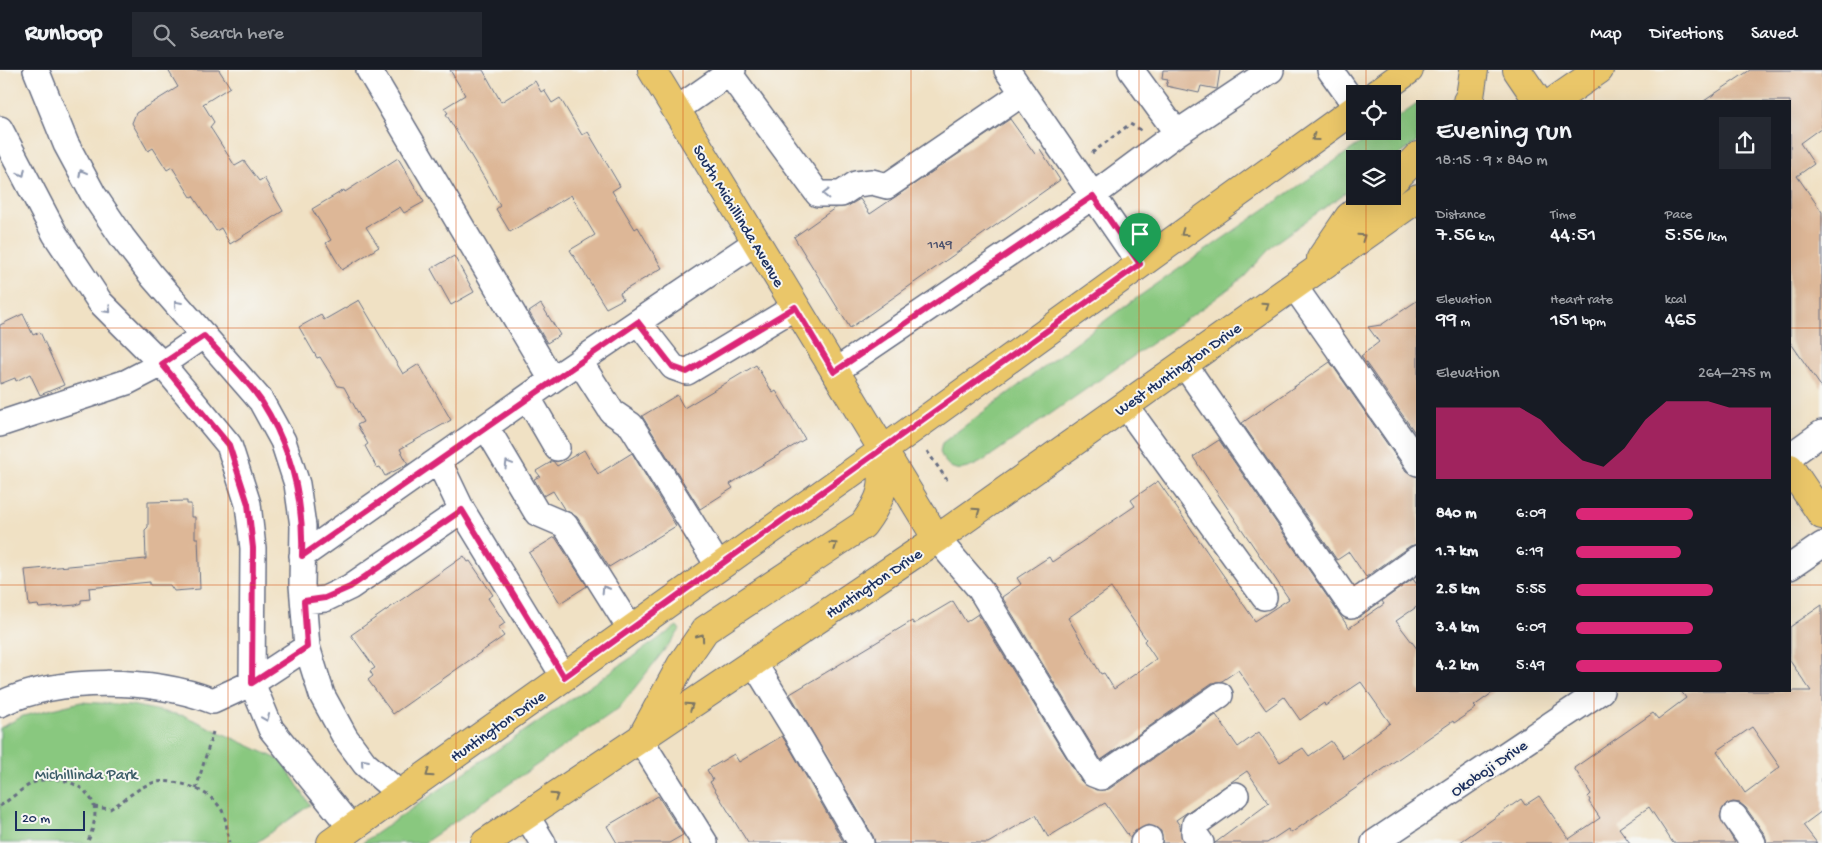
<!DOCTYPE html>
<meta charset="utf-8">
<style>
body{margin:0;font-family:"Gochi Hand",sans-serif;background:#242831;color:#f1f3f6;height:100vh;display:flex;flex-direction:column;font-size:19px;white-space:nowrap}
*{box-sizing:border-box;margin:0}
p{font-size:16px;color:#9ea1a6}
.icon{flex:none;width:28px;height:28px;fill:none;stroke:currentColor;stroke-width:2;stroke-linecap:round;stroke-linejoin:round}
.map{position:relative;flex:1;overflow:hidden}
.drawer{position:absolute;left:1416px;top:30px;width:375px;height:592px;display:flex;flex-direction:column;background:#171b24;border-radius:0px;box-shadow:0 5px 20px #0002}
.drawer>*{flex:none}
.fabs{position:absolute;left:1346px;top:15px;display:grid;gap:10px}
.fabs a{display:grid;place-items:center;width:55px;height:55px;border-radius:0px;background:#171b24;box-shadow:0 5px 20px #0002;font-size:25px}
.scale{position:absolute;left:15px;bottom:12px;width:70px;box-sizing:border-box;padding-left:5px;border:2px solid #1b2f5e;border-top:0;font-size:14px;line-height:18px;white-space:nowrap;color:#1b2f5e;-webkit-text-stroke:4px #f6f6f2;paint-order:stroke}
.pin{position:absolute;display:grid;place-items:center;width:42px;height:42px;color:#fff;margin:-51px -21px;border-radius:50% 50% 50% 0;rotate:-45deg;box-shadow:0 0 5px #0007}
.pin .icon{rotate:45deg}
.round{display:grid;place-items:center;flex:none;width:52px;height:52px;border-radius:0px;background:#242831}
.overview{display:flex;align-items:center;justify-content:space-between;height:85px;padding:0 20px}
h1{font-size:28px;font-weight:600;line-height:38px}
.metrics{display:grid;grid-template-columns:repeat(3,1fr);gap:8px;height:85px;padding:5px 20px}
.metrics div{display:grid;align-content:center}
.metrics b{font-size:21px;font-weight:600}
.metrics small{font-size:14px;font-weight:400}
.metrics p{font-size:14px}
.chart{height:140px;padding:10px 20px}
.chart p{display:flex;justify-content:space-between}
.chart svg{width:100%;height:90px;margin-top:5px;fill:#db2777;opacity:.7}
ul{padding:0 20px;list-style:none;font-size:16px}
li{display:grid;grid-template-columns:80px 60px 1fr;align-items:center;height:38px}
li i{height:12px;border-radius:6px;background:#db2777}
header{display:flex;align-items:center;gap:30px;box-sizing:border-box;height:70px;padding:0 25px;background:#171b24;border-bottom:1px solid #363941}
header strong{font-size:24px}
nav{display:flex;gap:28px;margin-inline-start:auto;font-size:18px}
.search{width:350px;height:45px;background:#242831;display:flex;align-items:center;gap:12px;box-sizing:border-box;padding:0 18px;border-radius:0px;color:#9ea1a6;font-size:19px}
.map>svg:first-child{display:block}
.green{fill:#89c87f;stroke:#527c6e}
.building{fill:#ddb797;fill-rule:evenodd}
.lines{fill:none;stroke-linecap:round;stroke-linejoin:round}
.minor-casing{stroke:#666d82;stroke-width:28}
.major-casing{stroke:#666d82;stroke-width:30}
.path{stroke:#666d82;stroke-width:3;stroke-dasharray:4 4;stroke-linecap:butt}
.minor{stroke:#fff;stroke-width:25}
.major{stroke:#eac669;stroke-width:28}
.oneway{stroke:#787363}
.oneway2{stroke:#8d97ae}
.route-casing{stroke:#fff;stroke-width:10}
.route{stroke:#db2777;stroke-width:6}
.grid{fill:none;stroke:#d45514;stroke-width:1;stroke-opacity:0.55}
.labels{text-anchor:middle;stroke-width:4;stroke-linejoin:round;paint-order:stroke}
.number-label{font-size:14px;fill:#4c516c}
.street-label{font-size:16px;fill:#1b2f5e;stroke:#f6f6f2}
.park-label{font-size:16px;fill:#3c5d68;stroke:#f6f6f2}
</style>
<header>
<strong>Runloop</strong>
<div class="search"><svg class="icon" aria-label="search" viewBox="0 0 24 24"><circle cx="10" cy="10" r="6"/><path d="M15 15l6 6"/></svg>Search here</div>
<nav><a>Map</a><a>Directions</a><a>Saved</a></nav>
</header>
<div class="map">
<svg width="1822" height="773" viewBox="0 0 1822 773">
<rect width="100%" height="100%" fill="#f6f6f2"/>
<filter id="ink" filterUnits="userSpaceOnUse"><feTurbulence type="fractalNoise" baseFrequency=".02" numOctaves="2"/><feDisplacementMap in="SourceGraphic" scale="10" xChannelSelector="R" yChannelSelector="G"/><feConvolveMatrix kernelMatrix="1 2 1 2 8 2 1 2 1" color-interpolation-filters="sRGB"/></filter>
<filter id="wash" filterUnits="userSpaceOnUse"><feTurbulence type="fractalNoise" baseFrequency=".0096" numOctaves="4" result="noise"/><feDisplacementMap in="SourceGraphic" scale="20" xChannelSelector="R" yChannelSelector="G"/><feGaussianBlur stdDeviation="1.12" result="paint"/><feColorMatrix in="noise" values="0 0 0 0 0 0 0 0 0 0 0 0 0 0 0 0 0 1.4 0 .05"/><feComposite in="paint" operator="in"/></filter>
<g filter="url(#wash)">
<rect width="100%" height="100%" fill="#f0e1c4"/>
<path class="green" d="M1417 34V72L1393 90 1355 89V116L1275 173 1244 207 1211 232 983 391C964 401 950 406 940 382L942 373 1118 241 1378 61H1392L1393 51Z
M677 556 680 560 619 638 424 773H362Z
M81 632 131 635 185 646 282 691 310 735 256 773H0V658L23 646Z"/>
<g id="blocks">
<path class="building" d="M168 0H219L230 17 203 34 214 52 210 57 235 96 244 91 259 111 264 108 283 141 230 174 221 158 216 161 193 126 191 127 172 97 167 100 153 78 148 81 132 53 136 43 178 17Z
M450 0H483L501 32 535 11 541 22 544 20 552 33 560 28 582 65 588 62 620 116 612 121 635 159 638 157 662 198 620 223 623 229 606 238 570 180 595 165 571 125 510 162 496 139 500 136 492 121 446 44 448 43 444 38 465 25Z
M1163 0H1220L1217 19 1201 16 1199 23 1166 16 1168 10 1162 9Z
M1750 0H1822V57L1800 73 1814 94 1797 106 1822 142V318L1790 272V31H1704Z
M1010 49 1035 84 1040 79 1060 110 850 258 794 167 835 138 848 136 860 129 870 144Z
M398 88 424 132 404 143 400 137 366 157 379 177 342 200 326 173 331 170 312 139 344 120 345 122Z
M454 186 474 222 451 235 431 199Z
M359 230 403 304 419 294 451 350 400 379 408 394 385 406 380 397 377 398 365 376 368 374 357 355 363 352 344 317 338 316 320 287 317 288 299 257 321 245 324 250Z
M1418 230V367L1361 286 1379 272 1368 257 1381 255Z
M541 234 560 265 547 273 529 242Z
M23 244 33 265 40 262 64 315 40 325 30 304 16 311 15 308 0 314V255Z
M1330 292 1406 401 1418 407V474L1410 476 1366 507 1349 482 1337 490 1242 353Z
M756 295 773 323 776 321 805 369 730 414 733 418 700 439 642 346 677 325 684 338Z
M1219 370 1349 558 1384 534 1382 531 1413 509 1418 516V536L1396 551 1418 580V621H1495L1474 636 1476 638 1454 653 1453 651 1291 763 1288 759 1267 773H1215L1269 733 1247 701 1176 750 1180 756 1183 773H1162L1161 761 1149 755 1135 761 1130 768 1105 733 1048 767 1036 745 988 773H875L873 766 790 624 912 551 914 554 953 531 966 552 978 544 1081 711 1096 720 1109 719 1216 645 1238 677 1259 662 1280 692 1303 678 1309 686 1331 671 1343 688 1390 653 1361 612 1325 636 1324 633 1300 650 1284 627 1266 640 1238 600 1222 611 1212 613 1101 690 1002 527 1021 514 1017 508 1049 487 1052 492 1135 436 1131 430 1158 411 1255 551 1289 529 1193 387ZM1111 518 1146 569 1144 571 1156 589 1114 619 1104 603 1101 604 1068 548Z
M584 380 598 404 632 383 676 456 609 497 577 447 564 439 553 421 544 426 534 409 540 406 536 401 553 391 557 396Z
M187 431V434H191V447H195V468H198L200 519 174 521 170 515H150V512L89 518 90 529 81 530V533L76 535 39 538 38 535 29 536 25 500 146 489 145 460 148 457V432Z
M555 467 587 516 560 533 529 483Z
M464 486 468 492 470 491 493 525 488 528 505 553 498 558 504 566 393 644 368 610 373 606 370 601 375 598 351 565Z
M1822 535V741L1803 755 1817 773H1767L1765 765 1746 738 1740 733 1733 732 1725 735 1720 747 1735 773H1673L1649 737 1619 758 1630 773H1459L1521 729 1525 735 1539 726 1569 769 1600 748 1589 732 1590 730 1588 727 1591 724 1574 698 1653 643 1658 649 1686 628 1681 621H1811L1790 591V557ZM1752 657 1780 697 1745 723 1717 681Z
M782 666 791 680 844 773H748L710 712 713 710 707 700 734 684 739 692Z
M658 726 683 765 669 773H617L607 756Z"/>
</g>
</g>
<g filter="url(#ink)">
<use href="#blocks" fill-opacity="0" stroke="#666d82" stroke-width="1"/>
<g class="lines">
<defs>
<path id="minor" d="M36 0 66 74 93 124 122 167 152 206 261 331 283 371 297 414 303 456 302 515 307 577 322 625 345 667 365 694 400 724
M369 0 552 310
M1007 0 1140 194
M1330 0 1355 35
M729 3 818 124H841L856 114 872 112 887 116 1023 23
M676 40 733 0
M0 59 55 164 100 232 162 294 229 375 248 434 253 478 252 613 271 659 352 759
M1177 63 1271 0
M1294 216 1418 393
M638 252 673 297 687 302 795 237
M580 292 612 342 631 355 719 497
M1184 294 1351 536 1418 488
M834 302 1080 135 1177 63 1131 0
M528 328 557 378
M1125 335 1264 527
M0 354 127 312 162 294 204 265
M486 357 537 443 565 455 631 560
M1790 386 1822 363
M438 390 462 440
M937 469 980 519 1093 704 1101 707 1220 625
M302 486 552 310 756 172
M1790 497 1822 475
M304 531 325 529 350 517 462 440 564 607
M754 593 803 673 861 773
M0 634C59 606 152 608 213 631L252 613 307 577
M640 669 705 773
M526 745 543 773
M1734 746 1753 773
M1143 773 1149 769
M1201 773 1194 763 1195 754 1236 725
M1374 773 1601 621"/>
<path id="major" d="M652 0 937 469
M1517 0 1538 31
M1376 24 1409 0
M1467 31 1470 27 1474 0
M1554 31 1599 0
M1392 112 1418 86
M1321 188 1349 147 1375 126
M1790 398 1822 445
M643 665 681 595 705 560 863 455C885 425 884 417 882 381
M331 773 882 381 1355 39
M485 773 937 469 1418 128"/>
</defs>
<use href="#minor" class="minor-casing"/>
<use href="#major" class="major-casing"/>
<path class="path" d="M1092 83 1130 54 1141 60
M927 381 947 410
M196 719 213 662
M0 736C11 729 23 717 35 712 56 704 87 713 94 736 97 747 92 763 87 773
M94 737 110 739C124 731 140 715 156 712 177 709 206 719 219 736 227 745 227 762 229 773"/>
<use href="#minor" class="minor"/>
<use href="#major" class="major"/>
</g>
<defs><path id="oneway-chevron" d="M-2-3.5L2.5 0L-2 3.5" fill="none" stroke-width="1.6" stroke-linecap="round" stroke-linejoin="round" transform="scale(1.25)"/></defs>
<g class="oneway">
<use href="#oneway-chevron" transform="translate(1315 68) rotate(144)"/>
<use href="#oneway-chevron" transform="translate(1184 163) rotate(144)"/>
<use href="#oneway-chevron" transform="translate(1362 167) rotate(-35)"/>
<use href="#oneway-chevron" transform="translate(1266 235) rotate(-35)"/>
<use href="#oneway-chevron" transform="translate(977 441) rotate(-35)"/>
<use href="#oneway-chevron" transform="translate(834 475) rotate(-34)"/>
<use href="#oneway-chevron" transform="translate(701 567) rotate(-55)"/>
<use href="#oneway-chevron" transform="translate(690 636) rotate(-34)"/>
<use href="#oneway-chevron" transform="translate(429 704) rotate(145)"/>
<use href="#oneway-chevron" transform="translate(555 726) rotate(-34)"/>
</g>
<g class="oneway2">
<use href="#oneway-chevron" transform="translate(22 103) rotate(63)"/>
<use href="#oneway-chevron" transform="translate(82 103) rotate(-118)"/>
<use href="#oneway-chevron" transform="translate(826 124) rotate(-179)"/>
<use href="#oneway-chevron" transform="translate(177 234) rotate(-131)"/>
<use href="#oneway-chevron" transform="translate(108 240) rotate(45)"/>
<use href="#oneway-chevron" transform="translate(508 394) rotate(-121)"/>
<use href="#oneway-chevron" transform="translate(605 519) rotate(-122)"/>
<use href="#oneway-chevron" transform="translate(266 648) rotate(68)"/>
<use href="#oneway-chevron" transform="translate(364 692) rotate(-131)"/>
</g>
</g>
<g class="lines" filter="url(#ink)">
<defs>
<path id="route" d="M1093 126 1140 194 564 607 462 440 350 517 325 528 304 531 307 577 252 613 253 478 248 434 229 375 162 294 204 266C223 287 246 308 262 332 292 379 304 431 302 486L638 252 673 297 687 302 795 237 834 302Z"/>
</defs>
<use href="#route" class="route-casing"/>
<use href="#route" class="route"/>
</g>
<path class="grid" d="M228 0V773M456 0V773M683 0V773M911 0V773M1139 0V773M1366 0V24M1594 0V31M1366 61V89M1366 126V773M0 258H1418M1790 258H1822M0 515H1418M1790 515H1822M1594 621V773"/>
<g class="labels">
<g class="number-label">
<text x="940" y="178">1149</text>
</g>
<g class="street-label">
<text transform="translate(740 145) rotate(59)" y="6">South Michillinda Avenue</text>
<text transform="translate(1177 298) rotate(-35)" y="6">West Huntington Drive</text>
<text transform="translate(873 512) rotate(-34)" y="6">Huntington Drive</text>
<text transform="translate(497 655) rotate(-35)" y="6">Huntington Drive</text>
<text transform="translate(1488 697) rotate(-34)" y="6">Okoboji Drive</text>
</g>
<g class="park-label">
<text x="86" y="709">Michillinda Park</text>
</g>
</g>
</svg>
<div class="fabs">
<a><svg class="icon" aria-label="locate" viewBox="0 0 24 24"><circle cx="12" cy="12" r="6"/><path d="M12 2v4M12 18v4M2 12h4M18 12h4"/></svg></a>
<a><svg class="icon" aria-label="layers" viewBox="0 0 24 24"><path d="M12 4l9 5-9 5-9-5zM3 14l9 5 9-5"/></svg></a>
</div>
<div class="scale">20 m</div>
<div class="pin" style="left:1140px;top:194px;background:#1e9e55"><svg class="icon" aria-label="arrive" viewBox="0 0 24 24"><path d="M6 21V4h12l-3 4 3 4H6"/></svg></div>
<section class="drawer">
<div class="overview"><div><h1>Evening run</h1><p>18:15 · 9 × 840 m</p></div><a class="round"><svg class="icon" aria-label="share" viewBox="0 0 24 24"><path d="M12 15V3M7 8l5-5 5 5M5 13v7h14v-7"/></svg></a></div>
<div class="metrics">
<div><p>Distance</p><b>7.56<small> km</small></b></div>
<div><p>Time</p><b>44:51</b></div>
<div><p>Pace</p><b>5:56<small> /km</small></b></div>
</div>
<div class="metrics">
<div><p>Elevation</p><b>99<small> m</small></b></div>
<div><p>Heart rate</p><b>151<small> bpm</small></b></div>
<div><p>kcal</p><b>465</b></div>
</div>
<div class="chart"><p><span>Elevation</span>264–275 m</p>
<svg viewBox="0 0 160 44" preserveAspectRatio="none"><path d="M0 44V9L10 9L20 9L30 9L40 9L50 15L60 26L70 35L80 38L90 29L100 15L110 6L120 6L130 6L140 9L150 9L160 9V44z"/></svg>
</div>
<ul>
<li><b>840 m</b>6:09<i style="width:60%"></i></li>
<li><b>1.7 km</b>6:19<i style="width:54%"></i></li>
<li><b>2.5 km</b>5:55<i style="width:70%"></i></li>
<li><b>3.4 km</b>6:09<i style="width:60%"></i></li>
<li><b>4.2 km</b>5:49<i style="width:75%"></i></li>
</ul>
</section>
</div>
